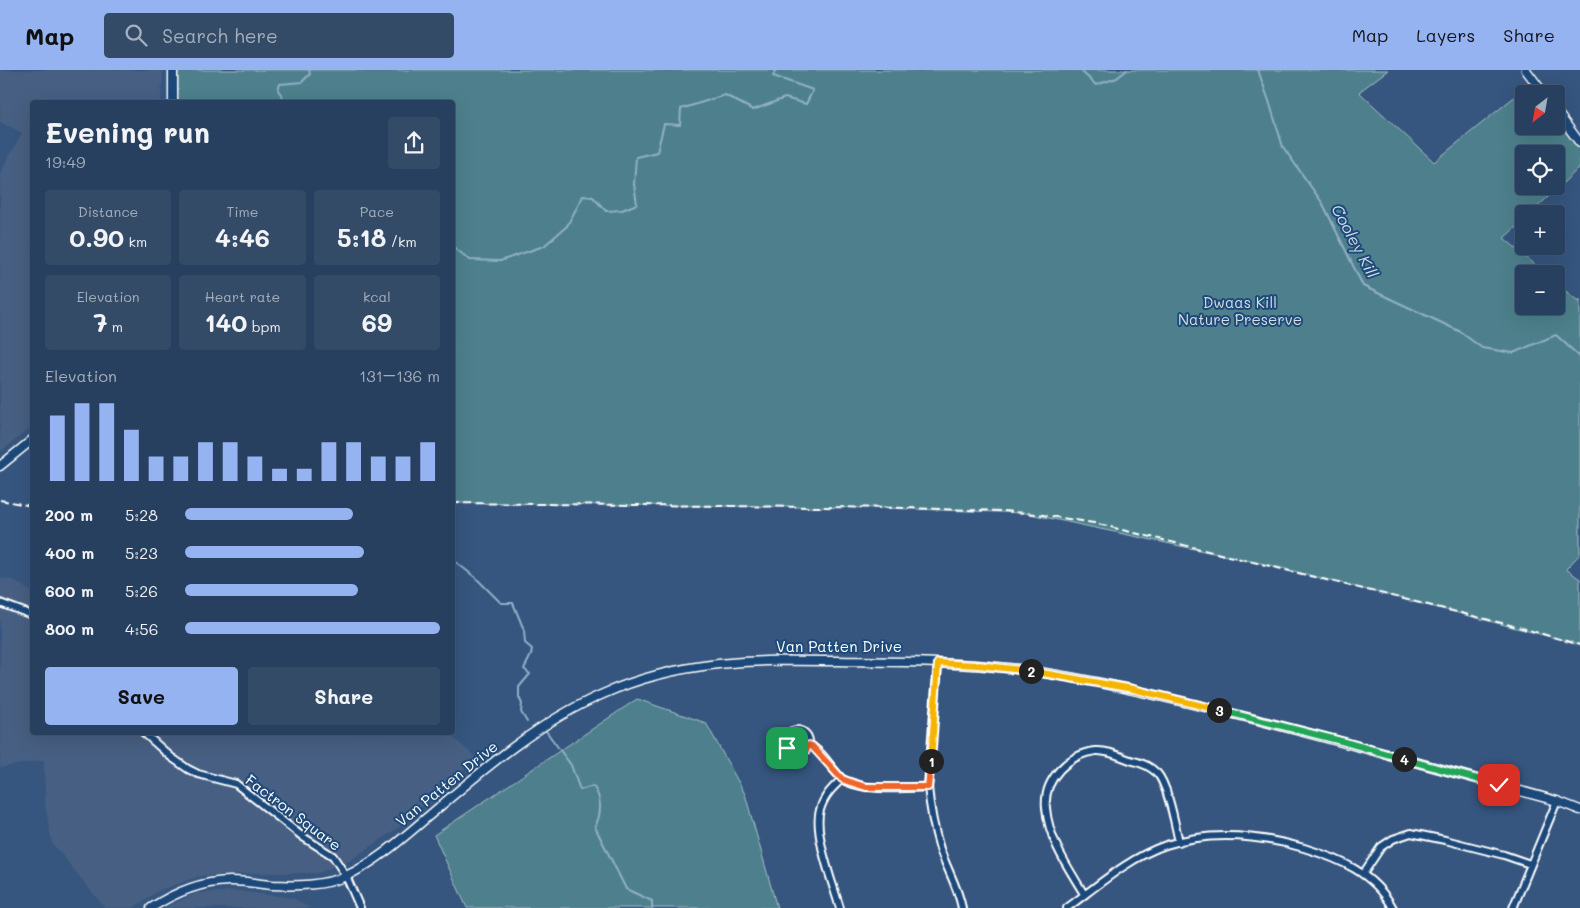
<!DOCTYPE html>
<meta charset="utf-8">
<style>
body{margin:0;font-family:Mali,sans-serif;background:#344b68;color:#f1f3f6;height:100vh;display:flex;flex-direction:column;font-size:19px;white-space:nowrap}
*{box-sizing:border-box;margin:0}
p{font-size:16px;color:#a5afbd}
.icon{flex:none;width:28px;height:28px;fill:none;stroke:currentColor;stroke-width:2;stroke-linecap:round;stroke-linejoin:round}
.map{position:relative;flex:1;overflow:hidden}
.panel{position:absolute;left:30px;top:30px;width:425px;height:635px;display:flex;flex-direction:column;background:#28405f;border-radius:5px;box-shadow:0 5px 20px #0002,0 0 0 1px #445974}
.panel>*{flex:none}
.needle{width:32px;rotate:211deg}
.fabs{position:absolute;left:1515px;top:15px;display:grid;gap:10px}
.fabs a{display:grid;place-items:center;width:50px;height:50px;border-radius:5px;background:#28405f;box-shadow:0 5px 20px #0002,0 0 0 1px #445974;font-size:25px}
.pin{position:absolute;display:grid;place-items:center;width:42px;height:42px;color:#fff;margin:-21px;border-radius:10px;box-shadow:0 2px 8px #0006}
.km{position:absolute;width:25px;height:25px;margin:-12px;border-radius:50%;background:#222;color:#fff;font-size:14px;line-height:25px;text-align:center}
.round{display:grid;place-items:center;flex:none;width:52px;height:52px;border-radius:5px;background:#344b68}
.summary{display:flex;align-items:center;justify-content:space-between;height:85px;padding:0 15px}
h1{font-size:28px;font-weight:700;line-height:38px}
.metrics{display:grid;grid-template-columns:repeat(3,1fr);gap:8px;height:85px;padding:5px 15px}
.metrics div{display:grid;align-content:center;border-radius:5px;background:#344b68;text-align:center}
.metrics b{font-size:25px;font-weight:700}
.metrics small{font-size:14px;font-weight:400}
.metrics p{font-size:14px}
.chart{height:140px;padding:10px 15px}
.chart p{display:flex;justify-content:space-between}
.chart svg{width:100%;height:90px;margin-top:5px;stroke:#95b2f1;stroke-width:6}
.cta{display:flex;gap:10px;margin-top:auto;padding:10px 15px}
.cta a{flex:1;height:58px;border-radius:5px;background:#95b2f1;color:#111;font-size:20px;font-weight:700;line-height:58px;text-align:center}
.cta a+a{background:#344b68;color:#f1f3f6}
ul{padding:0 15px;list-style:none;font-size:16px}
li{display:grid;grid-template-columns:80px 60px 1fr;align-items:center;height:38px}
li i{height:12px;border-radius:6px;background:#95b2f1}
header{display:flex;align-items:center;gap:30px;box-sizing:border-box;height:70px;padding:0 25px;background:#95b2f1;color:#111}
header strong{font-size:24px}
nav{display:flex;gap:28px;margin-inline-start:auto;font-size:18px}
.search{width:350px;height:45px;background:#344b68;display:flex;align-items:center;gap:12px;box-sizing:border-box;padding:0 18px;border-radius:5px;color:#a5afbd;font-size:19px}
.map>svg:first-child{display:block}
.built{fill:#465f82}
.green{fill:#4e808c;stroke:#a6c0c6;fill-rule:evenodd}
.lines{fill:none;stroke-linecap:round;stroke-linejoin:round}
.stream{stroke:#91afc8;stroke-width:2}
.minor-casing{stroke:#fff;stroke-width:10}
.tertiary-casing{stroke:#fff;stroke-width:11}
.minor{stroke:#1f4a7a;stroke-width:6}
.tertiary{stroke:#1f4a7a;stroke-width:8}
.rail{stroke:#fff;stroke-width:2;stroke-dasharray:8 4;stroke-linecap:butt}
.split-1-casing{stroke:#fff;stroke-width:10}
.split-2-casing{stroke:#fff;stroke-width:10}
.split-3-casing{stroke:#fff;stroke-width:10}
.split-4-casing{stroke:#fff;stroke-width:10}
.split-5-casing{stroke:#fff;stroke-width:10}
.split-1{stroke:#f0652b;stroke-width:6}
.split-2{stroke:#f5b400;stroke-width:6}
.split-3{stroke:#f5b400;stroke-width:6}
.split-4{stroke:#22a559;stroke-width:6}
.split-5{stroke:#22a559;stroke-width:6}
.labels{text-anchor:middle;stroke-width:4;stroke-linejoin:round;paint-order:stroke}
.park-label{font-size:15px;fill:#d3dfe2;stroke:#1f4a7a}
.street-label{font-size:15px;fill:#fff;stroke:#1f4a7a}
.water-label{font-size:16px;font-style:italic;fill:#d1dee8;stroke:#1f4a7a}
</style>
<header>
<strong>Map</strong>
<div class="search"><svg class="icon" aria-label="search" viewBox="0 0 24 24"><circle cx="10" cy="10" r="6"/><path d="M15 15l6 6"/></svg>Search here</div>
<nav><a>Map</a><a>Layers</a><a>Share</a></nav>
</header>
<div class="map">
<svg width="1580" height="838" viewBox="0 0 1580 838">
<rect width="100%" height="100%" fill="#36567f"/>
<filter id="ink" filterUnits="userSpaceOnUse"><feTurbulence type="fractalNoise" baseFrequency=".02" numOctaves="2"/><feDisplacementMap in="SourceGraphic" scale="10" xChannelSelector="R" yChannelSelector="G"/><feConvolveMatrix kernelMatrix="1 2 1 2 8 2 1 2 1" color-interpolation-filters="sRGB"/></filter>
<g filter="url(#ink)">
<path class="built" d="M0 0H163L161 32H32V357L0 382V103L22 63 0 52Z
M0 508 13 510 32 522V662L448 663 476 688 398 758 349 791 318 803H258L200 806 160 820 133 838H105L52 773 45 734 44 690 0 698Z
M239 821 293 828 310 838H163L197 823Z"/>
<path class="green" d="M174 0H1388L1359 22 1434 92 1534 11 1544 24H1524V56H1556V41L1580 73V97L1530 144H1524V150L1504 168 1546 204H1524V236H1556V213L1578 231 1580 229V484L1566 499 1580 509V576L1563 570 1274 496 1025 443 883 438 453 433 452 32H173ZM1524 84H1556V116H1524Z
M637 629 706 653 745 724 777 838H467L434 765Z"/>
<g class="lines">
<path class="stream" d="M1080 0 1096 15 1117 8 1127 0
M1258 0 1269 31 1283 77 1323 134 1363 216 1459 261 1482 278 1513 283 1556 265 1580 287
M286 32 278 20 280 14 302 12 310 4 309 0
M452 176 470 190 500 191 544 176 567 156 583 126 593 127 606 141 622 140 637 134 634 114 636 87 657 82 664 54 680 55 681 39 725 25 753 40 785 28 806 34 813 20 773 6 776 0
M452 489 476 508 501 533H513L524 560 525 573 532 579 531 585 524 599 530 604 519 617V627L522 634 521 642 527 652
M546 661 571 695 580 720 593 716C602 728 602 743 595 757L626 819 652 831V838"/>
<defs>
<path id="minor" d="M0 533 32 545
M938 593 928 717C930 738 934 759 940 779 947 799 958 817 962 838
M785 672a12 12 0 1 1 24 0a12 12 0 1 1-24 0Z
M143 662 171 687 188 699 198 704 236 714 303 767 333 786 346 806 360 838
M809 675C823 681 830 697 841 708 857 722 907 718 928 717
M1363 804 1381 777 1393 769 1411 763 1445 770 1504 785 1530 794
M1084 824C1068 797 1049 771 1046 738 1043 709 1069 684 1096 681 1107 680 1119 686 1130 690 1139 692 1150 696 1157 703 1168 715 1175 755 1179 772
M840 838C833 815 813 762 820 740 824 726 832 718 842 709
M1067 838C1097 816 1130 787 1166 775 1212 760 1259 765 1304 778 1340 789 1374 803 1393 838
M1513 838 1557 731"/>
<path id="tertiary" d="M1526 0 1544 24
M173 32V0
M1556 41 1580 73
M0 396 32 370
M151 838C174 823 199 812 228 811 242 810 258 814 272 815 296 816 324 816 346 806 378 791 405 766 431 744 484 699 538 652 603 624 682 589 754 590 838 591 898 592 958 592 1018 599 1093 609 1165 627 1238 645 1345 672 1451 702 1557 731L1580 740"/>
</defs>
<use href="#minor" class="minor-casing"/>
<use href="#tertiary" class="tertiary-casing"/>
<use href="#minor" class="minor"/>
<use href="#tertiary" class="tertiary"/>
<path class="rail" d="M0 430 32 436
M452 433 908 438 1003 441 1037 444 1094 453 1522 558 1580 575"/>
</g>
</g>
<g class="lines" filter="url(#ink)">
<defs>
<path id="split-1" d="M787 678C792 685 799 686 806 680L809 675 812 676 842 709 850 712 866 717H928L931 691"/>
<path id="split-2" d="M931 691 938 593 978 595 1031 601"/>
<path id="split-3" d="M1031 601 1133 619 1219 640"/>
<path id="split-4" d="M1219 640 1345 672 1404 689"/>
<path id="split-5" d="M1404 689 1499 715"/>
</defs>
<use href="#split-1" class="split-1-casing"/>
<use href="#split-2" class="split-2-casing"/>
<use href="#split-3" class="split-3-casing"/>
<use href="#split-4" class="split-4-casing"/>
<use href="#split-5" class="split-5-casing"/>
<use href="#split-1" class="split-1"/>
<use href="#split-2" class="split-2"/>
<use href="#split-3" class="split-3"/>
<use href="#split-4" class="split-4"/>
<use href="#split-5" class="split-5"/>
</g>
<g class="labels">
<g class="park-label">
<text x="1240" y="238">Dwaas Kill<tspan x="1240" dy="17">Nature Preserve</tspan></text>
</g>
<g class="street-label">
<text x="839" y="582">Van Patten Drive</text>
<text transform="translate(447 714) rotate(-39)" y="5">Van Patten Drive</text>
<text transform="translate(293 743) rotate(37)" y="5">Factron Square</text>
</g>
<g class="water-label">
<text transform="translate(1355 171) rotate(62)" y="6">Cooley Kill</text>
</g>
</g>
</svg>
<div class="fabs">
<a><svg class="needle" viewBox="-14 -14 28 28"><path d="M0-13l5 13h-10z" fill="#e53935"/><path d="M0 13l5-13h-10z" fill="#a5afbd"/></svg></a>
<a><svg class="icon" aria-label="locate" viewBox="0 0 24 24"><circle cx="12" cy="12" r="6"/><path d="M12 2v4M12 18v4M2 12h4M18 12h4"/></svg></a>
<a>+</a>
<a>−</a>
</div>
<div class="pin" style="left:787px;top:678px;background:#1e9e55"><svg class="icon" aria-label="arrive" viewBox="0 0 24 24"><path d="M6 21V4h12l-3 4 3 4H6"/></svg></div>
<div class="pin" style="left:1499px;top:715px;background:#d93025"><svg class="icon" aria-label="check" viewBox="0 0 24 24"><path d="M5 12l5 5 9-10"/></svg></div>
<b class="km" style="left:931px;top:691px">1</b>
<b class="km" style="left:1031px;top:601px">2</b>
<b class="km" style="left:1219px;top:640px">3</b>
<b class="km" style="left:1404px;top:689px">4</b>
<section class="panel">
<div class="summary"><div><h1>Evening run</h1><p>19:49</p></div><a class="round"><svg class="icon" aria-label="share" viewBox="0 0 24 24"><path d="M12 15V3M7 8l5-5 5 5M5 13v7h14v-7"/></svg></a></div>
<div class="metrics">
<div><p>Distance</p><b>0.90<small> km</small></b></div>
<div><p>Time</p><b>4:46</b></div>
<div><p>Pace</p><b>5:18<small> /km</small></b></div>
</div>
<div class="metrics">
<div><p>Elevation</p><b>7<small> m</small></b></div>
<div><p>Heart rate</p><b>140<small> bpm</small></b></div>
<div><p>kcal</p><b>69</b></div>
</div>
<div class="chart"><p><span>Elevation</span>131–136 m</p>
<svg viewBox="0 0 160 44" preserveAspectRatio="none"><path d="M5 44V12M15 44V6M25 44V6M35 44V19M45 44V32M55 44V32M65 44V25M75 44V25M85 44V32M95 44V38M105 44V38M115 44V25M125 44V25M135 44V32M145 44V32M155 44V25"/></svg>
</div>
<ul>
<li><b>200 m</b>5:28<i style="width:66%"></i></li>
<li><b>400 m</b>5:23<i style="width:70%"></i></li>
<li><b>600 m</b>5:26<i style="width:68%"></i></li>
<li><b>800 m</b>4:56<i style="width:100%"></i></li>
</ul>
<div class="cta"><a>Save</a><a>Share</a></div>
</section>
</div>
